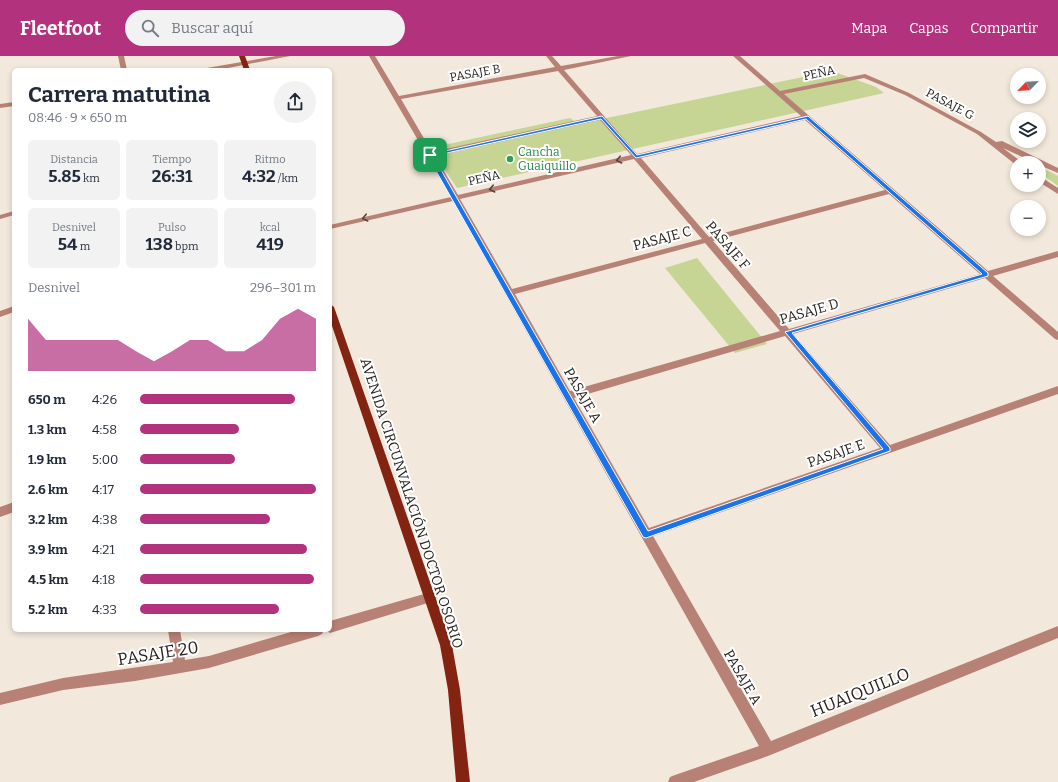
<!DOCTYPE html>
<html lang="es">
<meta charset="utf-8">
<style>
body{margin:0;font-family:Bitter,serif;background:#f2f2f3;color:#1f2937;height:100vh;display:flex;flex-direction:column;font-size:15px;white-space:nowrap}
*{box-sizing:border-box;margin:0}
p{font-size:13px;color:#747a83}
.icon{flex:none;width:22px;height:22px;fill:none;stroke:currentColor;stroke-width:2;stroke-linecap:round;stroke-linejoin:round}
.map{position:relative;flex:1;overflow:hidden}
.panel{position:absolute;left:12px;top:12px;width:320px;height:564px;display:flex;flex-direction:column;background:#fff;border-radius:6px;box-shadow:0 2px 6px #0003}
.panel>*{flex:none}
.needle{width:26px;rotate:245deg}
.buttons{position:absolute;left:1010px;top:12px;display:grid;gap:8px}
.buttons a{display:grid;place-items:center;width:36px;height:36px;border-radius:50%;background:#fff;box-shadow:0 2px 6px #0003;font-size:20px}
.pin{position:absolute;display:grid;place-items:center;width:34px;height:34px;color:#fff;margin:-17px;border-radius:8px;box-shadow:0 2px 6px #0006}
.round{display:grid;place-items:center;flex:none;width:42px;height:42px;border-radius:21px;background:#f2f2f3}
.overview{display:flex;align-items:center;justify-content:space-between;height:68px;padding:0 16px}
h1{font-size:22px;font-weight:700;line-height:30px}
.metrics{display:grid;grid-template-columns:repeat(3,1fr);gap:6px;height:68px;padding:4px 16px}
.metrics div{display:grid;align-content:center;border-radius:6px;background:#f2f2f3;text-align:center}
.metrics b{font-size:17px;font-weight:700}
.metrics small{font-size:11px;font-weight:400}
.metrics p{font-size:11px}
.chart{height:112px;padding:8px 16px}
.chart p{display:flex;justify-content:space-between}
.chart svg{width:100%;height:72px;margin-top:4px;fill:#b2327e;opacity:.7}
ul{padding:0 16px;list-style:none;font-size:13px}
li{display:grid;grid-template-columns:64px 48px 1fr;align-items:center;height:30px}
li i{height:10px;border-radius:5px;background:#b2327e}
header{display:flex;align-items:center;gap:24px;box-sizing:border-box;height:56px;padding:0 20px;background:#b2327e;color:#fff}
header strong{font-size:19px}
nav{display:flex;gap:22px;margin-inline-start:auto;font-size:14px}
.search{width:280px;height:36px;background:#f2f2f3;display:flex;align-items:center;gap:10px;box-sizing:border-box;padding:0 14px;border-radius:22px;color:#747a83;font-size:15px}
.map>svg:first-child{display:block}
.green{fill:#c6d594}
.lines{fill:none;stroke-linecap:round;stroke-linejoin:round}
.minor{fill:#b88175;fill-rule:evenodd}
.major{fill:#832311;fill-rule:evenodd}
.oneway{stroke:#59433c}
.route{fill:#1a73e8;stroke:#fff;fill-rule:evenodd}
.leisure-dot{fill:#2e9e5b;stroke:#fff;stroke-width:1.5}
.labels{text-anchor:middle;stroke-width:4;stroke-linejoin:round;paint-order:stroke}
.far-street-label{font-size:12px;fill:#26221d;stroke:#fff}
.far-leisure-label{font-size:12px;fill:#27864d;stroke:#fff;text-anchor:start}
.street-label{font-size:14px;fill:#26221d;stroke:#fff}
.near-street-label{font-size:17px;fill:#26221d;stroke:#fff}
</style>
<header>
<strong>Fleetfoot</strong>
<div class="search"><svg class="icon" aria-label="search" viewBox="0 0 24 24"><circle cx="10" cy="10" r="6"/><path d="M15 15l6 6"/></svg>Buscar aquí</div>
<nav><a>Mapa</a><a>Capas</a><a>Compartir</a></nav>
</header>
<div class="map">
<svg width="1058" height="726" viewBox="0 0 1058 726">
<rect width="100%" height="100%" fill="#f2e8db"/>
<path class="green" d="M832 15 876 31 884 37 457 132 430 92 570 62 578 68Z
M1039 110 1058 120V130L1039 116Z
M697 202 767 288 735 297 665 212Z"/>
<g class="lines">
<path class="minor" d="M118 0H124L127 14H121Z
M276 0H290L218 14H204L207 12Z
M369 0H375L399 40 555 11 546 0H552L561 10 618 0H631L564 14 637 98 801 60 733 0H740L780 35 865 18 909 37 981 76 996 86 1002 85 1058 112V117L1039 109V107H1035L1003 92 1023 107H1017L1016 109 977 78 905 39 864 22 784 38 988 215 1058 195V201L993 220 1058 276V284L1055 283 985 222 793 278 890 389 1058 330V338L653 480 771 685 1058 570V582L768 700 694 726H668L670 721 675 719 759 690 453 145 330 173V169L451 141ZM558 15 597 60 432 96 401 43ZM600 64 631 99 458 139 435 100ZM805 64 885 134 709 181 641 102ZM634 103 702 183 512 233 460 143ZM889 138 980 218 789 273 713 185ZM705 187 780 275 570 335 515 238ZM785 280 880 392 649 472 574 342Z
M14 46V50L0 52V48Z
M1039 120 1058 132V138L1039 126Z
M14 155V159L0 163V159Z
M14 250V256L0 261V255Z
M14 446V456L0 461V451Z
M431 536 435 537 437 541 435 545 431 546 330 577 325 574H330V565Z
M168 574H180L185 604 209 600 298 574H324L322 578 318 580 209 612 135 625 63 634 0 649V637L63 622 173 606Z"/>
<path class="major" d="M239 0H245L250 14H244Z
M330 248 334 251 452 589 460 634 470 726H456L448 634 440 589 330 264Z"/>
</g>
<defs><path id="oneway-chevron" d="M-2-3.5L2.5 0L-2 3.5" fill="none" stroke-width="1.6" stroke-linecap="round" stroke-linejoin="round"/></defs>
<g class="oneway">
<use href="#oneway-chevron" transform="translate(619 104) rotate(167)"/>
<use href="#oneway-chevron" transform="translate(492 133) rotate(167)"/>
<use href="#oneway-chevron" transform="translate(365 162) rotate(167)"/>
</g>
<path class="route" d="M602 60 637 99 808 60 988 217V220L792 277 890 392V395L646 482 643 481 427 99ZM601 63 636 102 806 63 982 218 785 276 883 393 648 475 433 100Z"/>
<circle class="leisure-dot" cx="510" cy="103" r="4"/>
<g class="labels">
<g class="far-street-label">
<text transform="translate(475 17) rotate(-10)" y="4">PASAJE B</text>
<text transform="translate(819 17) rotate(-12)" y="4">PEÑA</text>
<text transform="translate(950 48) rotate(28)" y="4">PASAJE G</text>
<text transform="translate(484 122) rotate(-13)" y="4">PEÑA</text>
</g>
<g class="far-leisure-label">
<text x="518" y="100">Cancha<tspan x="518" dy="14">Guaiquillo</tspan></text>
</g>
<g class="street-label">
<text transform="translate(662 182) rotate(-15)" y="5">PASAJE C</text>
<text transform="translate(728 189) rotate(49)" y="5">PASAJE F</text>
<text transform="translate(809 255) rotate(-16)" y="5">PASAJE D</text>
<text transform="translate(583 339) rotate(60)" y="5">PASAJE A</text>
<text transform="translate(836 397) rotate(-19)" y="5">PASAJE E</text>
<text transform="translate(412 447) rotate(72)" y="5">AVENIDA CIRCUNVALACIÓN DOCTOR OSORIO</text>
<text transform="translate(743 621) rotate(60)" y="5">PASAJE A</text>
</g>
<g class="near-street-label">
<text transform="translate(158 597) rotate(-9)" y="6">PASAJE 20</text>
<text transform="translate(860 636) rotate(-22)" y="6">HUAIQUILLO</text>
</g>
</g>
</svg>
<div class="buttons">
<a><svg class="needle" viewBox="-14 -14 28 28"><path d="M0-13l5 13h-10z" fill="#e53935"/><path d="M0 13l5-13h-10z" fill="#747a83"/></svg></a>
<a><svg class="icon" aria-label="layers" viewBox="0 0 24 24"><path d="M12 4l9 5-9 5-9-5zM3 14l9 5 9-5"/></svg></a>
<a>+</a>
<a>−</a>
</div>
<div class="pin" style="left:430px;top:99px;background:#1e9e55"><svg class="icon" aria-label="arrive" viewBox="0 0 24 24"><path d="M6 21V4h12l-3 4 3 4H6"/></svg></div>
<section class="panel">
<div class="overview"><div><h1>Carrera matutina</h1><p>08:46 · 9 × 650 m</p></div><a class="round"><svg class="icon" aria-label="share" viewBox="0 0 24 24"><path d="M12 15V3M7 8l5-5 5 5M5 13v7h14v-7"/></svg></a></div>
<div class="metrics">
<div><p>Distancia</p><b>5.85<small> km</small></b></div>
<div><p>Tiempo</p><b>26:31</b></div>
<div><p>Ritmo</p><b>4:32<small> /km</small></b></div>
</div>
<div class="metrics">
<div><p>Desnivel</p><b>54<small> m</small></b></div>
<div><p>Pulso</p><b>138<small> bpm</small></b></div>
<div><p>kcal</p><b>419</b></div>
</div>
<div class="chart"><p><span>Desnivel</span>296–301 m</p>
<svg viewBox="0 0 160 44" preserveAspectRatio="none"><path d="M0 44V12L10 25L20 25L30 25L40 25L50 25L60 32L70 38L80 32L90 25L100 25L110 32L120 32L130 25L140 12L150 6L160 12V44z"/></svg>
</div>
<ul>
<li><b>650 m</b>4:26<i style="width:88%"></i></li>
<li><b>1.3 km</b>4:58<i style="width:56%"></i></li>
<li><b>1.9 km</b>5:00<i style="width:54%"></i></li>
<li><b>2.6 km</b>4:17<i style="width:100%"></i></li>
<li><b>3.2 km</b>4:38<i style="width:74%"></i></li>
<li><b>3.9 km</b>4:21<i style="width:95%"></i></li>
<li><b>4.5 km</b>4:18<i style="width:99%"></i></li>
<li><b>5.2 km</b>4:33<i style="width:79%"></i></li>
</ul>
</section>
</div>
